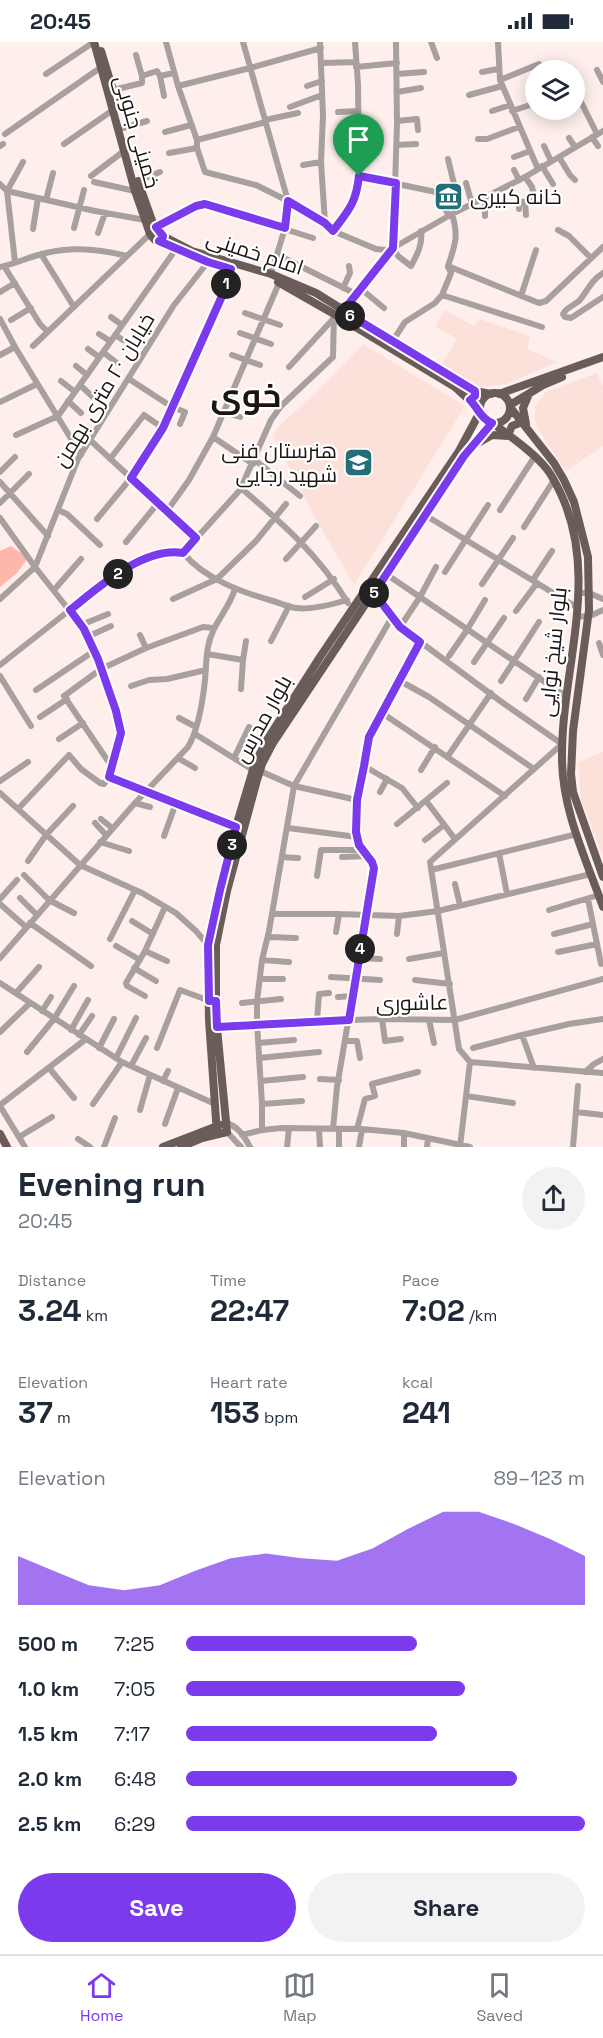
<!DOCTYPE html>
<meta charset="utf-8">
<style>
body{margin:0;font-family:"Space Grotesk",Cairo,sans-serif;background:#f2f2f3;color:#1f2937;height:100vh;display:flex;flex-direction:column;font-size:22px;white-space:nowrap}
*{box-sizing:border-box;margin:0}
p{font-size:20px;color:#747a83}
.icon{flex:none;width:33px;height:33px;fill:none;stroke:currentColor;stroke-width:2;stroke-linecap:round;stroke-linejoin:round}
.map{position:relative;height:1105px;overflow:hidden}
.sheet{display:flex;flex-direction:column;background:#fff;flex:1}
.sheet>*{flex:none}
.buttons{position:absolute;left:525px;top:18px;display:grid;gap:12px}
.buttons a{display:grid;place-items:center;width:60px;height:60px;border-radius:50%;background:#fff;box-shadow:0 3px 15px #0003;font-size:30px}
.pin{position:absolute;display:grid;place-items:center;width:51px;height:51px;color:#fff;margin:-62px -26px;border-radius:50% 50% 50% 0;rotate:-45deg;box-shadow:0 0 6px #0007}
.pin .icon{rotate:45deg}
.km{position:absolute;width:30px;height:30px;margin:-15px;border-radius:50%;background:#222;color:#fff;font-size:16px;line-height:30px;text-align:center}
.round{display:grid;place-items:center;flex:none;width:63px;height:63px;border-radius:32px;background:#f2f2f3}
.overview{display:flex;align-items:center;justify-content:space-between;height:102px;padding:0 18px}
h1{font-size:33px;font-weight:600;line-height:45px}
.figures{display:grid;grid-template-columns:repeat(3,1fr);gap:9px;height:102px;padding:6px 18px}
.figures div{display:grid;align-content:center}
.figures b{font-size:30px;font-weight:600}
.figures small{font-size:16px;font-weight:400}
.figures p{font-size:16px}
.chart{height:168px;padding:12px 18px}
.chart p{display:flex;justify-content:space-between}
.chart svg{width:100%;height:108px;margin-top:6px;fill:#7c3aed;opacity:.7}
.button{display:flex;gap:12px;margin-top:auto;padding:12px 18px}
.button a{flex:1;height:69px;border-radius:36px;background:#7c3aed;color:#fff;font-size:24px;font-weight:600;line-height:69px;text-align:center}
.button a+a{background:#f2f2f3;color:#1f2937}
ul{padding:0 18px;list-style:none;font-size:20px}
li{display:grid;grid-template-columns:96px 72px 1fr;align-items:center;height:45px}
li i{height:15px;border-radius:8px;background:#7c3aed}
.status{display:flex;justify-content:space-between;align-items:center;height:42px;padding:0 30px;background:#fff;direction:ltr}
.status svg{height:16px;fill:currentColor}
.tab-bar{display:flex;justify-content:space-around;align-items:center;height:84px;border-top:2px solid #e0e1e3;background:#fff;font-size:16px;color:#747a83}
.tab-bar a{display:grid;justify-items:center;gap:3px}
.tab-bar .active{color:#7c3aed}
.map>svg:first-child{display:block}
.built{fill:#fce0da}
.park{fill:#feb7a9}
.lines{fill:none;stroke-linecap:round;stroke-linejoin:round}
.minor{stroke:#a8a09e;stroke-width:6}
.major{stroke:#6a5c59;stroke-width:8}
.route-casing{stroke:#fff;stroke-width:12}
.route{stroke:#7c3aed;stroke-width:8}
.labels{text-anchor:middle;stroke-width:4.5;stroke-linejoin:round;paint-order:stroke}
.street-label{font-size:21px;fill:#1b1514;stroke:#fff}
.poi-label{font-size:21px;fill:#1b1514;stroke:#fff;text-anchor:start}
.town-label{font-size:33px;font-weight:bold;fill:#1b1514;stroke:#fff}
</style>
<div class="status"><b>20:45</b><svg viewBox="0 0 49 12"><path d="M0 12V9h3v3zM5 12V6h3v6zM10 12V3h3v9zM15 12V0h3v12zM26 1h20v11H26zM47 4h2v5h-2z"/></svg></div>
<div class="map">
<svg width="603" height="1105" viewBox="0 0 603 1105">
<rect width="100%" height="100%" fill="#feefec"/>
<path class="built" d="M445 268 474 284 479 277 530 294 527 307 557 320 507 342 483 345 471 343 441 324 457 297 435 284Z
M363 302 465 364 354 543 314 474 273 393 280 383 318 349Z
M597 331 603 345V404L566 429 538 387 535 377V365L546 350Z
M603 710V814L581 758 578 720Z"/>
<path class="park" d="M11 504 28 516 17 531 0 545V509Z"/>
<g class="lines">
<path class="minor" d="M166 0 178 44 197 98V106L205 130 256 143 288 159 325 181 333 189 376 207 386 208 393 206 452 172 525 135 603 89
M243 0 288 159 285 186 271 232
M320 0 323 73 321 120 325 181
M396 0 397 82 393 206 398 214 411 224C417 213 423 202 421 189
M431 0 437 16
M498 0 500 38 538 127
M136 13 142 34
M321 21 356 20
M356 25 397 21
M597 28 603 40
M482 30 498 27
M46 32 94 0
M397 32 424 30
M160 34 164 54
M500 38 539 22
M178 44 250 26 321 6
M307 44 322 39
M574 46 597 92
M113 48 142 41V34L157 29 160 34 174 31
M397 50 421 46
M469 53 502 44
M290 65 322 53
M492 69 510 63
M512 69 530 63
M338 70 358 69
M265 78 298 71
M397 79 417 77 418 88
M123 86 147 79
M165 90 191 83
M5 92 100 26
M592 95 598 104
M569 96 575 105
M478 97H487L519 85
M197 98 266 80
M64 102 113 68
M397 103 416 102
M0 104 3 102
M544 104 551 119
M169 111 197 106
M514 115 530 109
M559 115 570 133 575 138
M303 123 321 120
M542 124 553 142
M514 128 519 138
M91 134 124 109
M359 134 436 150
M138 139 160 130
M94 140 135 149
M466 141 472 162
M0 142 7 149
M7 149 95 169 145 178
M7 149 15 220
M7 149 23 120
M436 150 454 142 448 117
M436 150 449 174
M485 155V174
M46 158 53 131
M525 160 526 173
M519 167V160L535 159 532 145 525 135
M156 185 196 164 205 162 313 196
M74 186 84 148
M33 187 38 156
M558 188 569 194 591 216
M333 189 352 164 357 152 359 134 358 42 355 0
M98 191 105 171
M41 212 74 265
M278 213 356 252
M4 224 40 282 48 290
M448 224 539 261 546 259 603 205
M448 224C455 203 459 194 452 172
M0 225C16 222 30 214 46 211 73 204 100 207 127 214
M603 231C590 239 588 249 579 259 573 264 567 265 563 272L565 275 571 276 603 255
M343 246 350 231 349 224
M360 246 384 266
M0 250 15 241
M442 253 542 285
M521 254 536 208
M343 269 393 206
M245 271 280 283
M111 275 122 283
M0 277 15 305 81 413
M11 278 31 266
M240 291 271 302
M99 292 110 299
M115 293 123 298
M392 300 405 280 435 261 442 253 451 231 448 225
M33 304 150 192
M88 307 99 315
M103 310 117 321
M0 313 15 305
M232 313 260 323
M76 324 87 333
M289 325 334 276
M129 337 172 365 185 370 180 382
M61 339 75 350
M80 343 93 355
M68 359 81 371
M0 360 37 342
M224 370 240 375
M16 393 58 374 176 207
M213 395 253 422
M90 398 196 496
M110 417 144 373 163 386
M255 418 300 454
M0 430 15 415
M0 440 48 494
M241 446C284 483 318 512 348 561
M0 461 29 432
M58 468 67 472 100 503
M500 468 535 414
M167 469 189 438 213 395 279 241
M425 473 578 566
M0 476 35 525 84 587 98 617 116 669 121 691 109 735 236 785
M97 477 131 436 163 386 222 254 231 227
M524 485 554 438
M126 500 158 461
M183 511 240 448 271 378 281 364 333 315 334 272
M286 517 316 484
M445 530 488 463
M386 532 567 655
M533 538 552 509
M482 542 513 496
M54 548 81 517
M374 551 400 585 503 661 562 702 430 820 459 1007 470 1020 603 1031
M579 551H589L603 557
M305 555 334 537
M0 557 35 525 78 417 174 263 208 220
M173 557 217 537 256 499 286 462
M516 569 537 541
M577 574 588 575 603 568
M81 583 108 572
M400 585 420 555 436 525
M140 593 146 606
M87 595 111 584
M271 599 289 564
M599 601 603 613
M207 612 243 618 241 647
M449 614 467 588 485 558
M243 618 246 599
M474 620 504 576
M0 623 99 545 141 518 171 509 183 511C205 537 241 550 273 559 280 561 288 565 296 566 313 568 331 563 347 558
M0 634 31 684
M400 639 429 655 534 727
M501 639 539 580
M131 644 149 638 167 637 206 628
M36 648 94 609
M526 657 539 635
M382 671 505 754
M40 675 67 657
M179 676 196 685
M195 692 253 728
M59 697 83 681
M448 714 491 651
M178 716 195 726
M234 716 249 685
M364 724 402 746 418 766
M112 725 64 654 101 627 146 606 203 585 213 586
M421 728 435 705
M260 729 294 744 357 758
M0 739 28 720
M380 750 387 737
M0 751 80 823 142 851 176 871 196 889 208 903
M427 760 455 797
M135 761 150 765
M18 767 69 713 81 727 100 741 104 742 109 735
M101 777 112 786
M95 781 106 793
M397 782 447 741
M288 786 357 795
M164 794 176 761
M425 798 444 783
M100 800 129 809
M499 811 507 852
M282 815 298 816
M342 815 368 814
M28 819 46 793 73 764
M431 828 577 792
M24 833 49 858 74 871
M317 834 321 808H362
M455 842 460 863
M20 856 37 873
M0 857 17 838
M0 862 26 885
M549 868 599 853
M272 872H339L399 874 438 869 591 832
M132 879 153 892
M30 881 91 924
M593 882 601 922
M336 890 339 872
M397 892 399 874
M554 892 593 882 588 857
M268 895 296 896
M110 897 135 848
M116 904 140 918
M145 909 167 919
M558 910 597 902
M0 916 135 761 188 705C198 688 203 657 205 638 206 627 206 615 208 605 212 582 228 569 235 547
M359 916 380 917
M409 917 444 911
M262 918 289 920
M134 926 156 939
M331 935 380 938
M260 937H283
M415 938 450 942
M0 941 122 1020 215 1062
M16 951 39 925
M145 954 127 944 126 941 145 909 165 865
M338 955 352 954
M242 961 281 957
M42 969 51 955
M382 977 385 999 401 997
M429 978 434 1001
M317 979 319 952 329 951
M217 985 257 981 382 977 455 978 603 937
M71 988 88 958
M0 990 30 961
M79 993 92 974
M345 999H357L360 1016
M258 1001 294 998
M99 1006 114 977
M157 1006 180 948 210 959
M473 1006 522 993
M27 1010 54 977 74 944
M116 1016 136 976
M259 1016 319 1010
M131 1024 146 996
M49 1026 74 1056
M534 1026 522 993 569 982 603 977
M585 1030 594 1022 603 1017
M320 1037 339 1038
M163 1039 168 1029
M261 1039 303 1035
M466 1054 513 1061
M93 1062 122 1020
M262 1062 302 1059
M0 1063 86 997
M0 1064 25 1105
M140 1068 150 1033
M576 1070 603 1073
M226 1081C238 1084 244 1094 250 1105
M165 1082 178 1046
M319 1087 320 1105
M333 1087 337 1045 374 826 372 820 359 803 356 790 357 758 364 724 369 695 420 600
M357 1087 365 1057 375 1054 372 1042 418 1030
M262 1088V1062L257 981V959L262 918 269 889 294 744 392 575
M227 1090 241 1105
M242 1093 262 1088 282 1086 362 1087 404 1091 470 1105
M19 1095 52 1075
M78 1097 90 1105
M104 1105 115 1076
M287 1105 289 1086
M339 1105V1087
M359 1105 362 1087
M404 1105V1091
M427 1105 428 1096
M460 1105 470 1020
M573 1105 578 1044"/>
<path class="major" d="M94 0 135 149 149 189
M101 9 112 45
M138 139 154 184
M150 184H154L163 194 162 198H155C151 194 147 190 150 184Z
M163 194 192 209 271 232 316 251 459 340 475 349 491 352
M159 199 186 211
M278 240 334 272 455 345 480 368
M480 366a15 15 0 1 1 30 0a15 15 0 1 1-30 0Z
M499 352 603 315
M510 363 543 343 562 335
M510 365 554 421 564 438 574 460 588 515 589 568 573 689 571 732 573 750 603 835
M494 382C512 396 532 409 546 426 552 433 556 442 560 450 601 535 561 628 562 716 562 768 586 817 603 865
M526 382 523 366 529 352
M508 393 512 384 522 380
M478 401 492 393 508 394
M0 1092 7 1105
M217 1092 209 978 208 903 220 848 236 785 255 721 267 698 320 615 459 409 480 370
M163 1105 220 1083
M181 1105 202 1096 227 1090 216 976V903L227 849 257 738 262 722 273 701 464 414 491 381"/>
</g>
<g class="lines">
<defs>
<path id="route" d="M359 134 396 141 393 206 343 269 475 349V354L470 358C478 366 481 377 492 381L464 414 374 551 400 585 420 600 369 695 364 724 357 758 356 790 359 803 372 820 374 826 349 978 217 985 216 959H209L208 903 220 848 236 785 109 735 121 691 116 669 98 617 84 587 70 568C99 545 144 504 183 511L196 496 131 436 163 386 222 254 231 227 208 220 159 199 162 198 163 194 156 185 196 164 205 162 285 186 288 159 325 181 333 189C349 168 356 161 359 134Z"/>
</defs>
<use href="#route" class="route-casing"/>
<use href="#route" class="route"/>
</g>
<defs>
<symbol id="museum-square" viewBox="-11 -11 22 22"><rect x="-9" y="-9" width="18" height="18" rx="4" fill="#246e77" stroke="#fff"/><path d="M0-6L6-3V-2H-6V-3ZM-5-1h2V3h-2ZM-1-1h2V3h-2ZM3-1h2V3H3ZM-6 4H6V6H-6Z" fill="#fff"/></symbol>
<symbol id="school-square" viewBox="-11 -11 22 22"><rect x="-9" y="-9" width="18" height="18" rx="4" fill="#246e77" stroke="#fff"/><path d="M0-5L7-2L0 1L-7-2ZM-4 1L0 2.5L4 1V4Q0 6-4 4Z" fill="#fff"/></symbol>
</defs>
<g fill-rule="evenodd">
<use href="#museum-square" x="432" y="138" width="33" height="33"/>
<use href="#school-square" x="342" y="404" width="33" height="33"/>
</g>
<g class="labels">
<g class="street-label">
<text transform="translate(137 90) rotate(74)" y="7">خمینی جنوبی</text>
<text transform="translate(255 211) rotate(18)" y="7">امام خمینی</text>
<text transform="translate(104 348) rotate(-59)" y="7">خیابان ۲۰ متری بهمن</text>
<text transform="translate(553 610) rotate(-84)" y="7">بلوار شیخ نوایی</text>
<text transform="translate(263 677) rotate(-61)" y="7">بلوار مدرس</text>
<text transform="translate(412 961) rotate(-1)" y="7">عاشوری</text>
</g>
<g class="poi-label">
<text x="470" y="162">خانه کبیری</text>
<text x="337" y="416" text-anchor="end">هنرستان فنی<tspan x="337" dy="24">شهید رجایی</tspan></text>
</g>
<g class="town-label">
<text x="246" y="365">خوی</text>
</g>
</g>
</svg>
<div class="buttons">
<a><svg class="icon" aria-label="layers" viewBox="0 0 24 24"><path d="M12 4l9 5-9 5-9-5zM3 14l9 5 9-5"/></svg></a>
</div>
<div class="pin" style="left:359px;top:134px;background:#1e9e55"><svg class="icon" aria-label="arrive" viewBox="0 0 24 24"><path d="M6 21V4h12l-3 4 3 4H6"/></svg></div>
<b class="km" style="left:226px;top:242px">1</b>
<b class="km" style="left:118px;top:532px">2</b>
<b class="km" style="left:232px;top:803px">3</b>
<b class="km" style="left:360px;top:907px">4</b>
<b class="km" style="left:374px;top:551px">5</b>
<b class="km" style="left:350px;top:274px">6</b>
</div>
<section class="sheet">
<div class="overview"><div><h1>Evening run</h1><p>20:45</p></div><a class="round"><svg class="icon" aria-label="share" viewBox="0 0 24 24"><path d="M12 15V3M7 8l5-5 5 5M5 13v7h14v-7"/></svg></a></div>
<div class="figures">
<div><p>Distance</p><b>3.24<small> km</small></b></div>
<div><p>Time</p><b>22:47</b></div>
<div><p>Pace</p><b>7:02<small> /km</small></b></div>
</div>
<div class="figures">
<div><p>Elevation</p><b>37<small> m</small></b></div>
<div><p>Heart rate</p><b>153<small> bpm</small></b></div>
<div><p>kcal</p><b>241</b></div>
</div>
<div class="chart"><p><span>Elevation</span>89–123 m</p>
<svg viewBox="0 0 160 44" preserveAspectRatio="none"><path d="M0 44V24L10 30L20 36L30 38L40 36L50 30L60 25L70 23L80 25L90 26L100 21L110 13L120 6L130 6L140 11L150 17L160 24V44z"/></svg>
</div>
<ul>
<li><b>500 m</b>7:25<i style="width:58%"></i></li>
<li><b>1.0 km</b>7:05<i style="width:70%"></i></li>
<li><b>1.5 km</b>7:17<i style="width:63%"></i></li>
<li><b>2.0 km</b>6:48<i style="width:83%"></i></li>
<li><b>2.5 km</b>6:29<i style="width:100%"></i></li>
</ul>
<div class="button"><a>Save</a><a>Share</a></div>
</section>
<nav class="tab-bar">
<a class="active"><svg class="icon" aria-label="home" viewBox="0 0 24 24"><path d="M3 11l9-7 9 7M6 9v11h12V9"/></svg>Home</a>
<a><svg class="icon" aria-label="map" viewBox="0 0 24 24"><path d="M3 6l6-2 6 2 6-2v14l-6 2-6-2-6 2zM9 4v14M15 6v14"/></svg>Map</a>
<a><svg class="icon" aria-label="saved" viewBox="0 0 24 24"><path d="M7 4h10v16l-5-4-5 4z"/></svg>Saved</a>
</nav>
